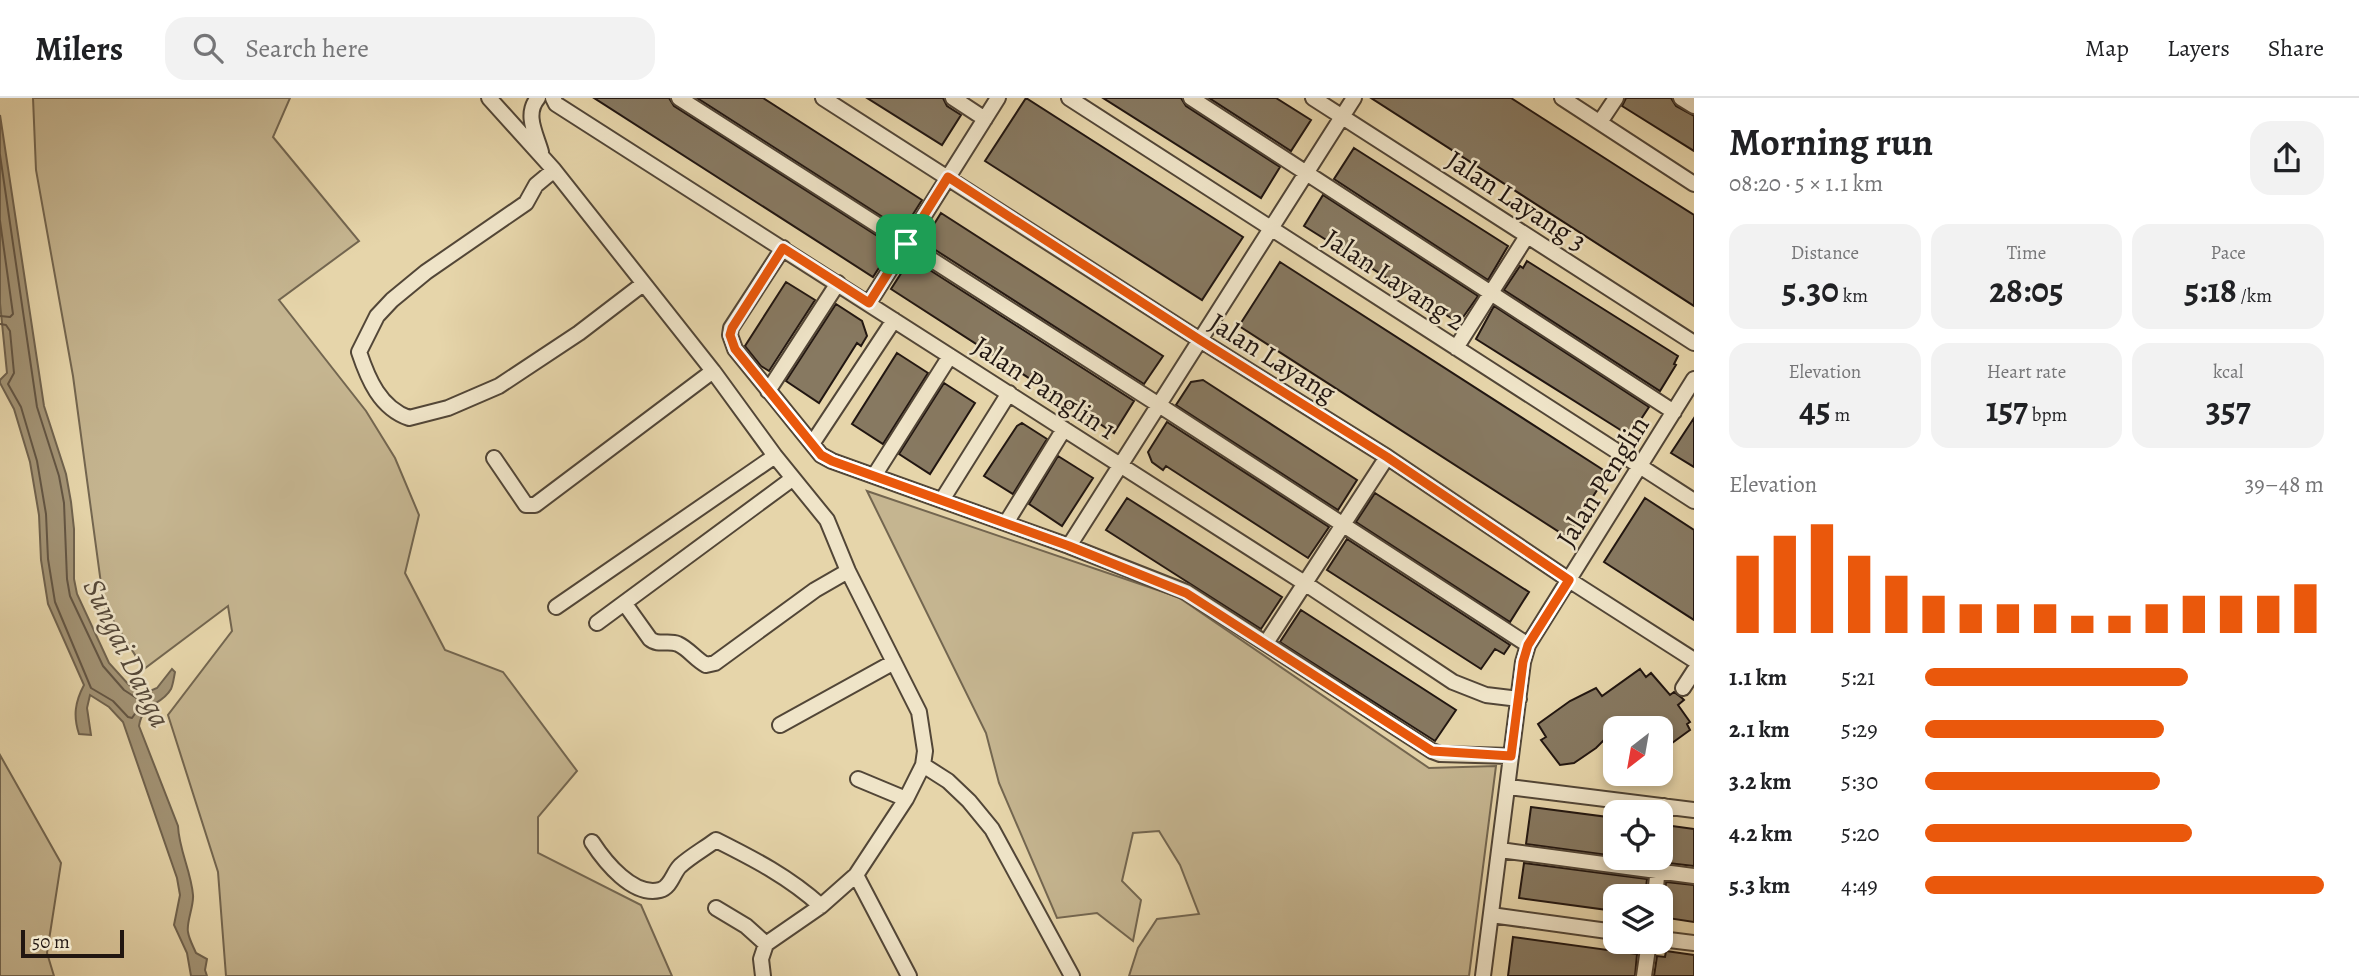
<!DOCTYPE html>
<meta charset="utf-8">
<style>
body{margin:0;font-family:Alegreya,serif;background:#f2f2f2;color:#202124;height:100vh;display:flex;flex-direction:column;font-size:26px;white-space:nowrap}
*{box-sizing:border-box;margin:0}
p{font-size:23px;color:#757577}
.icon{flex:none;width:38px;height:38px;fill:none;stroke:currentColor;stroke-width:2;stroke-linecap:round;stroke-linejoin:round}
.map{position:relative;flex:1;overflow:hidden}
.drawer{display:flex;flex-direction:column;background:#fff;width:665px}
.drawer>*{flex:none}
.needle{width:46px;rotate:211deg}
.fabs{position:absolute;left:1603px;top:618px;display:grid;gap:14px}
.fabs a{display:grid;place-items:center;width:70px;height:70px;border-radius:14px;background:#fff;box-shadow:0 4px 10px #0003;font-size:35px}
.scale{position:absolute;left:21px;bottom:18px;width:103px;box-sizing:border-box;padding-left:7px;border:4px solid #211611;border-top:0;font-size:19px;line-height:24px;white-space:nowrap;color:#211611;-webkit-text-stroke:5px #efe4c8;paint-order:stroke}
.pin{position:absolute;display:grid;place-items:center;width:60px;height:60px;color:#fff;margin:-30px;border-radius:14px;box-shadow:0 4px 10px #0006}
.round{display:grid;place-items:center;flex:none;width:74px;height:74px;border-radius:21px;background:#f2f2f2}
.overview{display:flex;align-items:center;justify-content:space-between;height:119px;padding:0 35px}
h1{font-size:38px;font-weight:600;line-height:52px}
.stats{display:grid;grid-template-columns:repeat(3,1fr);gap:10px;height:119px;padding:7px 35px}
.stats div{display:grid;align-content:center;border-radius:18px;background:#f2f2f2;text-align:center}
.stats b{font-size:35px;font-weight:600}
.stats small{font-size:19px;font-weight:400}
.stats p{font-size:19px}
.chart{height:196px;padding:14px 35px}
.chart p{display:flex;justify-content:space-between}
.chart svg{width:100%;height:126px;margin-top:7px;stroke:#ea580c;stroke-width:6}
ul{padding:0 35px;list-style:none;font-size:23px}
li{display:grid;grid-template-columns:112px 84px 1fr;align-items:center;height:52px}
li i{height:18px;border-radius:9px;background:#ea580c}
header{display:flex;align-items:center;gap:42px;box-sizing:border-box;height:98px;padding:0 35px;background:#fff;border-bottom:2px solid #e0e0e0}
header strong{font-size:33px}
nav{display:flex;gap:38px;margin-inline-start:auto;font-size:24px}
.search{width:490px;height:63px;background:#f2f2f2;display:flex;align-items:center;gap:18px;box-sizing:border-box;padding:0 24px;border-radius:21px;color:#757577;font-size:26px}
main{display:flex;flex:1;min-height:0}
.map>svg:first-child{display:block}
.green{fill:#c5b590;stroke:#736650;stroke-width:2}
.water{fill:#a39476;stroke:#6f624e;stroke-width:2}
.lines{fill:none;stroke-linecap:round;stroke-linejoin:round}
.shore{stroke:#625544;stroke-width:2}
.building{fill:#877961;stroke:#211611;stroke-width:2}
.minor-casing{stroke:#524637;stroke-width:18}
.minor{stroke:#efe4c8;stroke-width:14}
.route-casing{stroke:#fff;stroke-width:14}
.route{stroke:#ea580c;stroke-width:9}
.labels{text-anchor:middle;stroke-width:5;stroke-linejoin:round;paint-order:stroke}
.street-label{font-size:28px;fill:#211611;stroke:#efe4c8}
.water-label{font-size:30px;font-style:italic;fill:#554839;stroke:#efe4c8}
</style>
<header>
<strong>Milers</strong>
<div class="search"><svg class="icon" aria-label="search" viewBox="0 0 24 24"><circle cx="10" cy="10" r="6"/><path d="M15 15l6 6"/></svg>Search here</div>
<nav><a>Map</a><a>Layers</a><a>Share</a></nav>
</header>
<main>
<div class="map">
<svg width="1694" height="878" viewBox="0 0 1694 878">
<rect width="100%" height="100%" fill="#e6d5aa"/>
<filter id="stains"><feTurbulence type="fractalNoise" baseFrequency=".00286" numOctaves="4"/><feColorMatrix values="0 0 0 0 .2 0 0 0 0 .09 0 0 0 0 .02 0 0 0 .5 -.17"/></filter>
<radialGradient id="worn" r=".72"><stop offset=".6" stop-color="#630" stop-opacity="0"/><stop offset="1" stop-color="#630" stop-opacity=".3"/></radialGradient>
<path class="green" d="M33 0H290L273 39 359 143 279 202 366 313 395 360 419 417 405 475 445 552 503 574 577 673 538 719V755L641 807 672 878H226L218 774 168 617 232 533 228 508 144 571 104 508 73 278 36 72Z
M867 393 1178 499 1429 670 1496 668 1469 878H1129L1138 850 1157 821 1199 816 1180 767 1159 733 1133 735 1122 783 1141 802 1133 843 1097 815 1057 820 999 685 986 635Z
M0 657 61 765 47 855 54 878H0Z"/>
<path class="water" d="M0 17 44 308 66 376 71 404 74 431V481L77 496 109 565 128 586 143 596 157 590 172 571 175 574C174 579 173 587 171 591 161 609 143 603 139 628L178 728C179 752 191 773 193 797 194 808 186 825 188 834 189 841 193 848 196 855L207 861 205 872 207 878H191L187 855 174 827 180 797 177 780 123 624 109 609 90 597 87 610 91 637 79 636C73 618 75 604 84 587L48 506 41 462 39 417 30 364 14 311 0 285V282L7 275 0 205Z"/>
<g class="lines">
<path class="shore" d="M0 57 37 309 59 378 64 405 67 481 70 498 103 568 124 592 141 603V607L132 620 128 619 113 603 91 590 55 504 48 461 46 416 37 363 21 309 8 286 14 275 10 233 6 227 0 226
M0 123 13 216 10 219 0 218"/>
</g>
<path class="building" d="M594 0H669L674 8 893 148 873 179Z
M697 0H763L922 102 903 132Z
M867 0H943L947 8 961 17 942 47Z
M1026 0 1243 139 1202 202 985 63Z
M1103 0H1181L1186 8 1280 69 1261 100Z
M1209 0H1276L1311 22 1291 53Z
M1371 0H1511L1642 84 1694 117V208Z
M1626 0H1671L1676 8 1694 18V53L1622 8Z
M1354 50 1508 148 1488 182 1334 81Z
M1323 97 1478 198 1459 225 1304 128Z
M941 115 1163 258 1144 286 923 144Z
M911 160 1134 303 1114 335 891 191Z
M1527 163 1678 258 1674 266 1676 267 1660 293 1504 192 1520 168 1523 170Z
M1280 164 1608 375 1567 439 1239 228Z
M786 184 815 202 769 273 761 268 745 248Z
M836 206 862 223 867 238 861 248 857 245 819 305 786 283Z
M1494 208 1649 309 1630 338 1476 241Z
M897 255 928 275 883 346 852 326Z
M1203 282 1357 382 1338 412 1176 307 1191 284Z
M944 285 975 305 930 376 899 356Z
M1694 320V369L1671 355Z
M1167 324 1329 429 1308 460 1166 368 1163 372 1152 364 1148 354Z
M1022 325 1047 341 1013 396 984 378 1017 328Z
M1058 358 1093 380 1062 428 1029 406Z
M1375 395 1529 494 1510 524 1356 424Z
M1127 400 1282 499 1261 531 1106 432Z
M1645 400 1694 432V522L1604 464Z
M1347 441 1510 547 1504 556 1495 551 1481 571 1327 472Z
M1301 512 1456 612 1435 643 1280 544Z
M1640 571 1646 579 1651 575 1670 597 1674 594 1682 600 1684 602 1678 607 1690 624 1687 626 1690 632 1661 653V630H1631L1625 621 1596 650 1574 665 1560 667 1541 642 1546 639 1538 626 1570 603 1596 590 1602 598Z
M1531 709 1615 720V758L1526 746Z
M1672 728 1694 731V768L1668 765V757L1665 752 1670 744Z
M1524 765 1647 781 1645 798H1615V813L1519 800Z
M1666 784 1694 787V824L1661 819V805L1664 800Z
M1513 839 1637 856 1635 878H1508Z
M1666 853 1694 857V878H1654L1657 858 1665 859Z"/>
<g class="lines">
<defs>
<path id="minor" d="M489 0 554 72 713 273 775 358 827 422 848 473 919 614 925 653 923 667 948 683 969 703 992 731 1072 878
M538 0C524 16 536 36 541 54
M553 0 556 6 1306 486 1453 584 1486 597 1519 601
M679 0 1159 307 1528 547
M823 0 1200 242 1387 359 1569 482 1694 562
M953 0 985 21
M1069 0 1694 403
M1191 0 1674 314
M1313 0 1694 245
M1562 0 1694 86
M1681 0 1694 8
M1600 24 1616 0
M554 72 536 87 526 105 426 174 392 202 377 218 359 254C368 281 380 310 409 320L448 310 499 288 579 235 643 186
M783 150 731 230 730 237 735 251 821 357 832 363 1069 448 1186 494 1432 653 1440 656 1511 658
M869 205 998 0
M1456 250 1527 138
M768 293 838 185
M812 346 894 222
M494 360 526 407H535L713 273
M874 378 950 258
M942 402 1009 295
M1006 425 1064 331
M1069 448 1354 0
M625 506 650 541C658 548 668 542 678 546 689 551 695 561 706 567L715 565 815 492 848 473
M556 509 775 358
M597 525 792 381
M1266 545 1387 359
M1683 590 1694 573
M780 627 894 564
M858 681 906 701
M1509 689 1694 712
M1661 743 1664 708
M592 744C605 764 633 799 660 792 671 789 673 775 680 768 691 758 704 751 716 742 754 761 789 779 821 808
M1500 752 1694 778
M1655 798 1659 760
M716 810 746 828 766 846
M1491 817 1615 834
M1661 841 1694 845
M763 878 761 861 766 846 821 808 856 777
M909 878 856 777 906 701 923 667
M1483 878 1523 564 1528 547 1694 281
M1644 878 1649 844"/>
</defs>
<use href="#minor" class="minor-casing"/>
<use href="#minor" class="minor"/>
</g>
<g class="lines">
<defs>
<path id="route" d="M948 79 1200 242 1387 359 1569 482 1528 547 1523 564 1511 658 1432 653 1186 495 1069 448 832 363 821 357 735 251 730 237 732 230 783 150 869 205Z"/>
</defs>
<use href="#route" class="route-casing"/>
<use href="#route" class="route"/>
</g>
<g class="labels">
<g class="street-label">
<text transform="translate(1517 102) rotate(33)" y="10">Jalan Layang 3</text>
<text transform="translate(1395 181) rotate(33)" y="10">Jalan Layang 2</text>
<text transform="translate(1273 259) rotate(32)" y="10">Jalan Layang</text>
<text transform="translate(1045 289) rotate(33)" y="10">Jalan Panglin 1</text>
<text transform="translate(1602 383) rotate(-58)" y="10">Jalan Penglin</text>
</g>
<g class="water-label">
<text transform="translate(127 555) rotate(64)" y="10">Sungai Danga</text>
</g>
</g>
<rect width="100%" height="100%" filter="url(#stains)"/>
<rect width="100%" height="100%" fill="url(#worn)"/>
</svg>
<div class="fabs">
<a><svg class="needle" viewBox="-14 -14 28 28"><path d="M0-13l5 13h-10z" fill="#e53935"/><path d="M0 13l5-13h-10z" fill="#757577"/></svg></a>
<a><svg class="icon" aria-label="locate" viewBox="0 0 24 24"><circle cx="12" cy="12" r="6"/><path d="M12 2v4M12 18v4M2 12h4M18 12h4"/></svg></a>
<a><svg class="icon" aria-label="layers" viewBox="0 0 24 24"><path d="M12 4l9 5-9 5-9-5zM3 14l9 5 9-5"/></svg></a>
</div>
<div class="scale">50 m</div>
<div class="pin" style="left:906px;top:146px;background:#1e9e55"><svg class="icon" aria-label="arrive" viewBox="0 0 24 24"><path d="M6 21V4h12l-3 4 3 4H6"/></svg></div>
</div>
<section class="drawer">
<div class="overview"><div><h1>Morning run</h1><p>08:20 · 5 × 1.1 km</p></div><a class="round"><svg class="icon" aria-label="share" viewBox="0 0 24 24"><path d="M12 15V3M7 8l5-5 5 5M5 13v7h14v-7"/></svg></a></div>
<div class="stats">
<div><p>Distance</p><b>5.30<small> km</small></b></div>
<div><p>Time</p><b>28:05</b></div>
<div><p>Pace</p><b>5:18<small> /km</small></b></div>
</div>
<div class="stats">
<div><p>Elevation</p><b>45<small> m</small></b></div>
<div><p>Heart rate</p><b>157<small> bpm</small></b></div>
<div><p>kcal</p><b>357</b></div>
</div>
<div class="chart"><p><span>Elevation</span>39–48 m</p>
<svg viewBox="0 0 160 44" preserveAspectRatio="none"><path d="M5 44V17M15 44V10M25 44V6M35 44V17M45 44V24M55 44V31M65 44V34M75 44V34M85 44V34M95 44V38M105 44V38M115 44V34M125 44V31M135 44V31M145 44V31M155 44V27"/></svg>
</div>
<ul>
<li><b>1.1 km</b>5:21<i style="width:66%"></i></li>
<li><b>2.1 km</b>5:29<i style="width:60%"></i></li>
<li><b>3.2 km</b>5:30<i style="width:59%"></i></li>
<li><b>4.2 km</b>5:20<i style="width:67%"></i></li>
<li><b>5.3 km</b>4:49<i style="width:100%"></i></li>
</ul>
</section>
</main>
